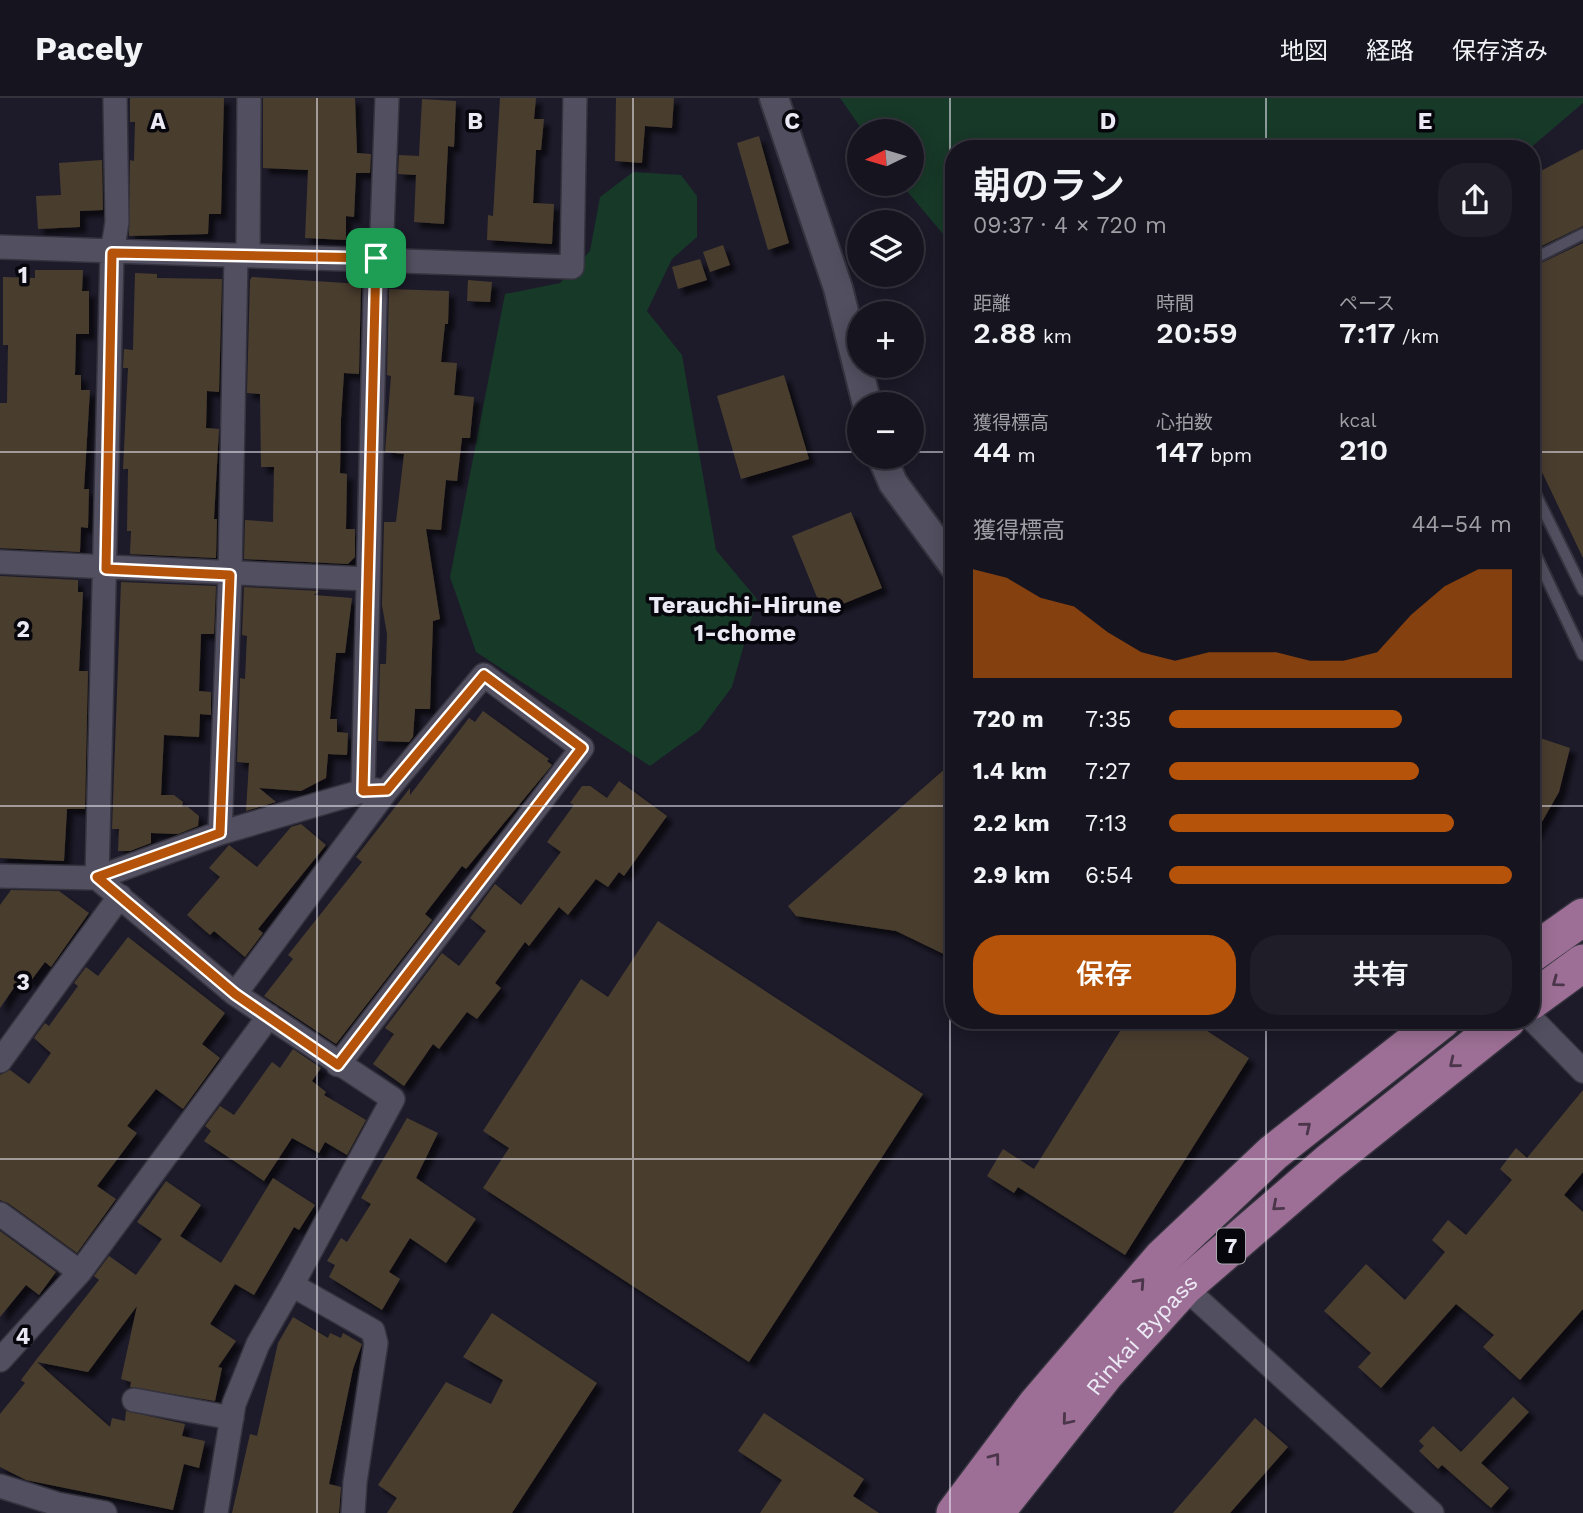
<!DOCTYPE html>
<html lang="ja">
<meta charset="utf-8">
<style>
body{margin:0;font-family:"Work Sans","Noto Sans JP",sans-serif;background:#1f1d28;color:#f1f3f6;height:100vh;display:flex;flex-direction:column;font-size:26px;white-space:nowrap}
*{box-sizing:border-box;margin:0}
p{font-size:23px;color:#9e9ea4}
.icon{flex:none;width:38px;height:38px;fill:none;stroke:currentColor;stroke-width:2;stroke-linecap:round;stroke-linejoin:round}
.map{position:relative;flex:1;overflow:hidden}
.sheet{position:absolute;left:945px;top:42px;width:595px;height:889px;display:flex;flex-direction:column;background:#16141f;border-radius:28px;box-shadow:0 4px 18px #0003,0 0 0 2px #35333d}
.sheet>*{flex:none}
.needle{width:46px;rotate:265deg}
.fabs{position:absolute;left:847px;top:21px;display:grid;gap:14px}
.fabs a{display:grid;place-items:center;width:77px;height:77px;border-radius:50%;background:#16141f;box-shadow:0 4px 18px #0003,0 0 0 2px #35333d;font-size:35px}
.pin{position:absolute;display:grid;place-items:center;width:60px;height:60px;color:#fff;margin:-30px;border-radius:14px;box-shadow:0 4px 10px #0006}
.round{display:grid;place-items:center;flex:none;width:74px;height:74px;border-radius:28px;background:#1f1d28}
.head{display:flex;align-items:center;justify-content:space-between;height:119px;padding:0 28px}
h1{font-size:38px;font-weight:600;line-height:52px}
.metrics{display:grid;grid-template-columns:repeat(3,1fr);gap:10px;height:119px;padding:7px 28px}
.metrics div{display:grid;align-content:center}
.metrics b{font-size:30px;font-weight:600}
.metrics small{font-size:19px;font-weight:400}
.metrics p{font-size:19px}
.chart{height:196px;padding:14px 28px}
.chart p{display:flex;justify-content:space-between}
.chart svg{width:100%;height:126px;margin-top:7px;fill:#b45309;opacity:.7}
.primary-button{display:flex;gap:14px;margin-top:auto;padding:14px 28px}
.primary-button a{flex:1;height:80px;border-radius:28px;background:#b45309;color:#fff;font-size:28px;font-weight:600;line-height:80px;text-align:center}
.primary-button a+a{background:#1f1d28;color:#f1f3f6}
ul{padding:0 28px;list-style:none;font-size:23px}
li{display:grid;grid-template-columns:112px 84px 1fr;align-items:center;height:52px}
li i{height:18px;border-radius:9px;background:#b45309}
header{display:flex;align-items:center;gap:42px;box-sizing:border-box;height:98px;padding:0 35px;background:#16141f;border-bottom:2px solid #35333d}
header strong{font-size:33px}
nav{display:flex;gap:38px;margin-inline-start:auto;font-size:24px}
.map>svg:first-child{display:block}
.green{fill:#173928}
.building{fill:#493e2f;filter:url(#shadow)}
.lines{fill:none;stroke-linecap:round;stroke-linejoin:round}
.service-casing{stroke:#35333e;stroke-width:14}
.minor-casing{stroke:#35333e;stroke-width:26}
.tertiary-casing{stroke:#35333e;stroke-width:32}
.trunk-casing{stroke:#35333e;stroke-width:40}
.service{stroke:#524f60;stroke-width:10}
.minor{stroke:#524f60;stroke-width:23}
.tertiary{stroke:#524f60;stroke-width:28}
.trunk{stroke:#9d6f96;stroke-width:37}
.oneway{stroke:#4a354a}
.route-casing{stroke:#fff;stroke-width:14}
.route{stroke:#b45309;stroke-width:9}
.grid{fill:none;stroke:#ebe9f4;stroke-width:2;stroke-opacity:0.55}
.labels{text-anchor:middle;stroke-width:7;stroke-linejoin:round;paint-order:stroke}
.shield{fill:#07060c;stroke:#a7a5ae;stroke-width:2}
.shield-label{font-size:21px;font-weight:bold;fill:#ebe9f4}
.street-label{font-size:23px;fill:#ebe9f4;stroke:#07060c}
.neighbourhood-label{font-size:24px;font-weight:bold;fill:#ebe9f4;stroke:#07060c}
.grid-label{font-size:23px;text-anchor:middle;font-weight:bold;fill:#ebe9f4;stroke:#07060c;stroke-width:7;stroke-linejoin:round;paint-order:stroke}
</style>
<header>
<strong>Pacely</strong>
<nav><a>地図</a><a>経路</a><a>保存済み</a></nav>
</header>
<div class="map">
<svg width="1583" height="1415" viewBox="0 0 1583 1415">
<defs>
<filter id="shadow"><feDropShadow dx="6" dy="6" stdDeviation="2" flood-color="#0009"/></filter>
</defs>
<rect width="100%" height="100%" fill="#1d1a29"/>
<path class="green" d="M840 0H1583V5L1529 51H954V149L901 86H912V33H863Z
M633 74 681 77 697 98V139L672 161 647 213 682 257 716 452 757 501 732 589 700 632 650 668 476 554 450 479 505 196 560 185 590 153 600 99Z"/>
<path class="building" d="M130 0H224L221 116H209L208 136 129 138 130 62 134 63 135 24H130Z
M263 0H355L357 55 371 56 370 75H356L354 119 346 118V142L305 140 308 72 263 70Z
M500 0H536L534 21H544L541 52H536L533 105 554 106 552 146 487 142 488 117 493 118Z
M616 0H674L672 30 645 28 642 65 615 63Z
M422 1 456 3 454 49 448 48 444 126 414 124 416 77 398 76 399 57 419 58Z
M759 38 789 145 768 152 737 45Z
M1583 51V128L1531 153V78Z
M102 62 103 112 80 113V129L38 131 36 98 61 97 59 65Z
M1583 145V460L1531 351V170Z
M723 147 730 167 710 174 703 154Z
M700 161 707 182 678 191 672 169Z
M35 172H83L82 193H89V236H76L75 277H81V292H90L84 391H89L88 430 81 429 80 454 0 450V305H7L8 247H3V179L35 180Z
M135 175 157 176V180L222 181 219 294 207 293 206 330 219 331 214 421H217L216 460 130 456 131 433H127L128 371H123L128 270H123L124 251 133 252Z
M252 179 361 186 359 276 344 275 341 321 340 375 347 376 346 431H355V459L348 466 244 461 245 422 273 424 274 369H261L260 296 247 295 250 182Z
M468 182 492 184 490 204 467 203Z
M389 191 449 193 448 226H445L441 264 457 265 454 297 474 299 470 340H462L457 383 446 382 441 432 426 431 440 521 433 523 430 611H415L413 639 409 644 378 643 380 566H386L387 536 382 507 384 424H396L404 356 385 354 391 278 387 277Z
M784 277 809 361 741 381 717 298Z
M851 414 882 490 823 514 792 438Z
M0 478 78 482V494H83L79 573H88L85 711H67L64 763 0 760Z
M121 484 216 488 214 536H201L199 593 211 594V617L200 616 199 639 164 637 161 697H174L183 704 182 709H188L199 718 198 728 178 736 151 735V745L130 753H118L119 731H112Z
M244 489 319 493 314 497 352 500 345 555H336L330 621H337V634L348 635 347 657 328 656 326 680 301 693 259 690 276 704 246 713 249 665 237 664 240 580 245 581 247 538 242 537Z
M483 613 549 661 547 663 552 667 466 771 462 768 425 816 432 822 336 946 264 898 293 861 288 857 362 764 356 759 410 690V697L469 620 475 624Z
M1531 637 1570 650 1559 694 1531 743Z
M954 663V861L896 833 796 818 788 808Z
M619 683 667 718 624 778 619 774 608 789 596 781 568 817 559 809 529 848 525 844 495 885 501 890 477 921 467 914 439 951 433 946 404 988 373 966 394 936 385 930 442 855 459 868 486 833 470 820 495 786 521 807 561 754 547 744 574 707 570 705 582 688H590L607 700Z
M301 726 326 747 258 831 263 835 245 859 214 833 210 837 187 817 220 779 209 770 229 747 257 769 291 729Z
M11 792 59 793 89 815 51 869 45 864 30 884 22 878 0 910V807Z
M658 823 923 996 749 1264 483 1090 509 1050 483 1033 581 881 608 899Z
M128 839 225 915 202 946 220 960 183 1011 156 991 127 1028 137 1035 97 1088 116 1101 77 1155 8 1105 0 1102V977L10 972 29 986 51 955 34 940 45 925 49 928 78 888 74 885 86 869 98 878Z
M1127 922H1190L1249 960 1125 1157 1018 1089 1014 1095 987 1078 1003 1051 1034 1071Z
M293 951 321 970 312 983 326 994 324 997 366 1022 347 1057 325 1044 319 1055 292 1040 264 1083 204 1043 211 1033 205 1028 220 1008 234 1017 272 964 280 970Z
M1583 992V1074L1564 1097 1583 1114V1211L1520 1282 1483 1249 1494 1237 1456 1206 1381 1290 1358 1269 1371 1255 1324 1213 1366 1166 1405 1202 1445 1154 1432 1142 1448 1122 1466 1137 1512 1082 1500 1071 1516 1050 1527 1060Z
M407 1020 438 1035 416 1080 476 1121 446 1165 410 1140 389 1174 400 1181 382 1212 329 1179 335 1167 327 1163 341 1140 347 1144 371 1106 361 1100Z
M273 1080 315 1107 299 1132 294 1129 254 1197 235 1186 210 1226 236 1243 218 1269 222 1270 215 1303 130 1289 131 1284 121 1281 137 1208 88 1274 37 1264 110 1329 112 1320 125 1323 126 1313 185 1326 182 1338 205 1343 199 1370 184 1366 173 1412 26 1382 0 1369V1316L25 1285 21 1282 36 1262 99 1182 94 1178 109 1158 136 1177 162 1141 137 1124 166 1083 201 1107 180 1138 221 1165Z
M0 1133 56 1174 39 1197 26 1187 0 1219Z
M492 1215 597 1285 512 1415H387L397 1400 378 1387 446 1284 491 1306 503 1282 463 1259Z
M293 1219 328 1240 330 1235 341 1240 343 1235 362 1246 353 1271 329 1386 341 1389 339 1415H232L250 1336 257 1338 278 1245Z
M1513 1299 1529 1314 1481 1365 1509 1390 1491 1410 1442 1367 1438 1371 1419 1353 1424 1348 1419 1343 1433 1328 1461 1354Z
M764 1315 864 1381 853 1398 879 1415H760L782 1382 738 1353Z
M1255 1320 1288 1349 1230 1415H1173Z"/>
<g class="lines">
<defs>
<path id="service" d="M1531 162 1583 136
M1531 387 1583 492
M1531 447 1583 557"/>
<path id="minor" d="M0 149 572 169 575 0
M248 157 249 0
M381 160 387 0
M0 464 368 481
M363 693 376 160
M220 735 230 477 236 157
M0 778 97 780 220 735 363 693 377 692
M97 780 235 896 393 1001 292 1187 373 1233 376 1245 355 1384 353 1415
M97 780 112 155 117 124 115 0
M235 896 387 692 484 577 582 650 338 967
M1531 920 1583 973
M0 963 120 798
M0 1116 80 1174
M1184 1189 1432 1415
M0 1262 80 1174 269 918
M134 1302 232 1320
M0 1388 57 1406 105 1415
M216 1415 234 1306 258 1246 292 1187"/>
<path id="tertiary" d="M774 0 838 190 867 306
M882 359 893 385 954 468"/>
<g id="trunk">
<path d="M1531 856 1583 819"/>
<path d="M1531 903 1583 865"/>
<path d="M955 1415 1036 1307 1162 1160 1273 1055 1442 922"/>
<path id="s1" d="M995 1415 1106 1275 1184 1189 1329 1064 1507 922"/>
</g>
</defs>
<use href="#service" class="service-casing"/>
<use href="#minor" class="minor-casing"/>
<use href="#tertiary" class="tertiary-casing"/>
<use href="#trunk" class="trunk-casing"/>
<use href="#service" class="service"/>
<use href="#minor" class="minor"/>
<use href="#tertiary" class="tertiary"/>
<use href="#trunk" class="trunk"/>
</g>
<defs><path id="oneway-chevron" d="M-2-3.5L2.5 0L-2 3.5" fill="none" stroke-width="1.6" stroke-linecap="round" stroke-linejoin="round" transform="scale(1.75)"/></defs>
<g class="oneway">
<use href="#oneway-chevron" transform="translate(1557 884) rotate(144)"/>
<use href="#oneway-chevron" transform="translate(1454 965) rotate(141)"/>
<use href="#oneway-chevron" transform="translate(1306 1029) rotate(-39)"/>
<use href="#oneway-chevron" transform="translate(1277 1108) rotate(139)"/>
<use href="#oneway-chevron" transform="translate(1140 1185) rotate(-48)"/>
<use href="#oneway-chevron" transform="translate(1067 1322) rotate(130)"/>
<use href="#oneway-chevron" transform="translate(995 1360) rotate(-53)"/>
</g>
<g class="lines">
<defs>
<path id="route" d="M112 155 376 160 363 693 387 692 484 577 582 650 338 967 235 896 97 779 220 735 230 477 106 471Z"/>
</defs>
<use href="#route" class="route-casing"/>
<use href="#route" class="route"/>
</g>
<path class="grid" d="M317 0V1415M633 0V1415M950 0V1415M1266 0V51M0 354H859M912 354H954M1531 354H1583M0 708H954M1531 708H1583M1266 922V1415M0 1061H1583"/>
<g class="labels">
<rect class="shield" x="1217" y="1130.5" width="28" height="35" rx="5"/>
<g class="shield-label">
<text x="1231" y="1155">7</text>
</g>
<g class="street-label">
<text dy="8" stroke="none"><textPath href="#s1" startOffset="231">Rinkai Bypass</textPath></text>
</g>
<g class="neighbourhood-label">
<text x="745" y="515">Terauchi-Hirune<tspan x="745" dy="28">1-chome</tspan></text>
</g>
</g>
<g class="grid-label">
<text x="158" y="31">A</text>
<text x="475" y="31">B</text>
<text x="792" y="31">C</text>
<text x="1108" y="31">D</text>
<text x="1425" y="31">E</text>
<text x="23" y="185">1</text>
<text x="23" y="539">2</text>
<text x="23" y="892">3</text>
<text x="23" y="1246">4</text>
</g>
</svg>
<div class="fabs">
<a><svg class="needle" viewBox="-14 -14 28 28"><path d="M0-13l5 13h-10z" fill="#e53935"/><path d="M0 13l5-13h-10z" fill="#9e9ea4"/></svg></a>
<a><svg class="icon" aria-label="layers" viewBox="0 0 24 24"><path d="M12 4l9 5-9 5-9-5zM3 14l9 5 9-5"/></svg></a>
<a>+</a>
<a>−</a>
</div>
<div class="pin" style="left:376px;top:160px;background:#1e9e55"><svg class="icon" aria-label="arrive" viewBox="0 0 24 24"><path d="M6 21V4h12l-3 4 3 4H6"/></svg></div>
<section class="sheet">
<div class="head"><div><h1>朝のラン</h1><p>09:37 · 4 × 720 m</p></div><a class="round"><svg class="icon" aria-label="share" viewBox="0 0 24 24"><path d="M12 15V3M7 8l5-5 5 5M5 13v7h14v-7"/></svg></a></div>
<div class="metrics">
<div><p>距離</p><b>2.88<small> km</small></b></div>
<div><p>時間</p><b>20:59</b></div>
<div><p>ペース</p><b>7:17<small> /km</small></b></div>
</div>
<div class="metrics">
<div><p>獲得標高</p><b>44<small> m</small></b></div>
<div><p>心拍数</p><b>147<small> bpm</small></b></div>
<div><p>kcal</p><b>210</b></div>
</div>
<div class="chart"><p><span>獲得標高</span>44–54 m</p>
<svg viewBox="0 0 160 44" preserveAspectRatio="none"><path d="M0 44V6L10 9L20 16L30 19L40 28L50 35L60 38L70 35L80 35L90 35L100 38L110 38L120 35L130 22L140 12L150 6L160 6V44z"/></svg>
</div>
<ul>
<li><b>720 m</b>7:35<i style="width:68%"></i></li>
<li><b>1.4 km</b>7:27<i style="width:73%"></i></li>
<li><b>2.2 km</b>7:13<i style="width:83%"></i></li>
<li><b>2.9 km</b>6:54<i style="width:100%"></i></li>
</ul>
<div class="primary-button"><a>保存</a><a>共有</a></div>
</section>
</div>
